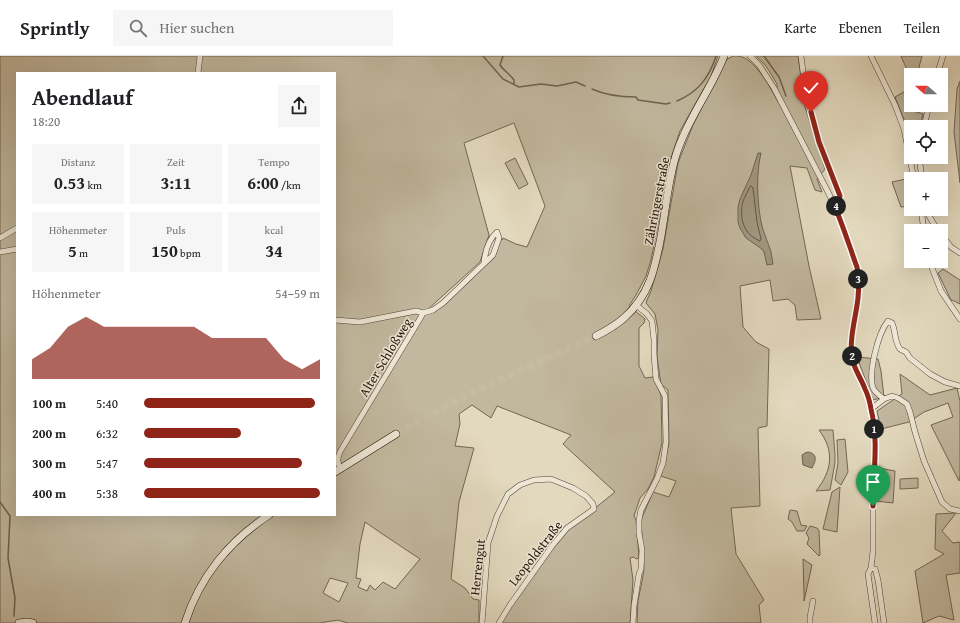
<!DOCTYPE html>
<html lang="de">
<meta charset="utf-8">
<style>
body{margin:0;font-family:"Gentium Book Plus",serif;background:#f6f6f6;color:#202124;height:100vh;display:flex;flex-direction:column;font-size:15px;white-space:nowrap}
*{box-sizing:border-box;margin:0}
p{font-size:13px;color:#757577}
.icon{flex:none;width:22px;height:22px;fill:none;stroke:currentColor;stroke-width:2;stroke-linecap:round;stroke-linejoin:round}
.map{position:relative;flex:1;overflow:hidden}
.panel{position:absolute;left:16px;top:16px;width:320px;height:444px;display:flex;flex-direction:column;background:#fff;border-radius:0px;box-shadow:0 4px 16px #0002}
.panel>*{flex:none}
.needle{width:26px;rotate:291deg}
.tools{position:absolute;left:904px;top:12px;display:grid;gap:8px}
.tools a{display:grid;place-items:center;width:44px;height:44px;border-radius:0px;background:#fff;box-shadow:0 4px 16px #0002;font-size:20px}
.pin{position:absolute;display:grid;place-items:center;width:34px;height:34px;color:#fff;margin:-41px -17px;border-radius:50% 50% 50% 0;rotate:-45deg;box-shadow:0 0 4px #0007}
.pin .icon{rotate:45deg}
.km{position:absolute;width:20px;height:20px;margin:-10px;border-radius:50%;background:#222;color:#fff;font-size:11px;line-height:20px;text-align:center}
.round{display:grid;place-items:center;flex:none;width:42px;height:42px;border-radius:0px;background:#f6f6f6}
.headline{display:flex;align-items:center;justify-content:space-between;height:68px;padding:0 16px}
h1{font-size:22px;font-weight:700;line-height:30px}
.figures{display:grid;grid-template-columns:repeat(3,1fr);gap:6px;height:68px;padding:4px 16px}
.figures div{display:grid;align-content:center;border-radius:0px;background:#f6f6f6;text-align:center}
.figures b{font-size:17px;font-weight:700}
.figures small{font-size:11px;font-weight:400}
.figures p{font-size:11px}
.chart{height:112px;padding:8px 16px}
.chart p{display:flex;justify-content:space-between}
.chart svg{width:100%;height:72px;margin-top:4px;fill:#8f2418;opacity:.7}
ul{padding:0 16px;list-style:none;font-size:13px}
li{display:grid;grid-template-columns:64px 48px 1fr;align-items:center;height:30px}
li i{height:10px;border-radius:5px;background:#8f2418}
header{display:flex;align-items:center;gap:24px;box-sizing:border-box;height:56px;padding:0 20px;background:#fff;border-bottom:1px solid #e0e0e0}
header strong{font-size:19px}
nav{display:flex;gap:22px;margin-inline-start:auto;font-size:14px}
.search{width:280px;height:36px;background:#f6f6f6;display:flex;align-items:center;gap:10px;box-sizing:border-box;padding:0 14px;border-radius:0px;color:#757577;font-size:15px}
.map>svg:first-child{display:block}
.green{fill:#c2b89f;stroke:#726654;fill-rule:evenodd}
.water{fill:#a19680;stroke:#6e6250}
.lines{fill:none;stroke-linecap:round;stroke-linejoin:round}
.shore{stroke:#625544;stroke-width:1}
.stream{stroke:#6e6250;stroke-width:1.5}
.secondary-tunnel{stroke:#c6bba3;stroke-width:7;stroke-dasharray:7 3.5;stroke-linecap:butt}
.minor-casing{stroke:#524536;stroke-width:6}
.secondary-casing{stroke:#221408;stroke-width:8}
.minor{stroke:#ede6d5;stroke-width:5}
.secondary{stroke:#ede6d5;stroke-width:7}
.route-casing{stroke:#fff;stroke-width:8}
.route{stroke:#8f2418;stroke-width:5}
.labels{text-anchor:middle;stroke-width:3;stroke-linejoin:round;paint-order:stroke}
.street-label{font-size:13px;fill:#221408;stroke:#ede6d5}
</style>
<header>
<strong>Sprintly</strong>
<div class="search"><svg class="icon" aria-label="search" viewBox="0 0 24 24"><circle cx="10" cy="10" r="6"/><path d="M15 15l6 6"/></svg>Hier suchen</div>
<nav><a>Karte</a><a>Ebenen</a><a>Teilen</a></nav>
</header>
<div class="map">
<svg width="960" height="567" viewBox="0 0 960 567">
<rect width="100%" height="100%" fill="#e3d9be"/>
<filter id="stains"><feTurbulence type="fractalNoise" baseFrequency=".005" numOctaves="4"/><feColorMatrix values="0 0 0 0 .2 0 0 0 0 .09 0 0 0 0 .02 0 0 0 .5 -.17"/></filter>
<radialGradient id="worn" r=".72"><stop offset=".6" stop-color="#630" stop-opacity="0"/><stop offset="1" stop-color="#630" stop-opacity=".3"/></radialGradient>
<path class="green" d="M0 0H718L711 20 680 75 671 102 651 204 646 220 636 239 629 250 645 263 644 267 639 272V310L645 322 653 321 661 339 662 387 654 421 648 433 640 442 634 460 636 464 639 502 636 503 634 501 630 502 633 524 630 567H499L567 472 594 453 615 436 563 388 571 379 497 350 491 362 472 349 459 358 460 368 455 390 474 392 459 446 451 523 465 532 473 543 479 544V567H348L338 564 319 567H0ZM17 17H335V459H17ZM514 67 545 150 527 191 516 188 503 182 502 184 499 182 492 199 433 254 426 255 480 206 489 179 464 87ZM365 466 381 477 420 503 395 533 383 526 375 534 370 529 367 535 358 531 361 523 356 522 360 488ZM330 522 348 527 339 546 323 537Z
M733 0C736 0 740 0 742 1 757 6 771 33 778 46L777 28 766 10 756 0H798L805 51 825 113 817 123 822 136 815 134 807 112 790 110 809 210 821 263 797 264 795 249 788 243 773 245 770 224 740 230 743 271 756 286 769 293 767 370 758 372 760 450 731 452 736 498 764 544 759 549 761 567H637L638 545 642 525 644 513 641 464 653 436 669 441 676 425 661 420 669 387 668 334 661 328 657 301 658 274 655 258 646 247 647 244 651 235 663 193 678 107 693 69 726 4Z
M901 0H922L917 19H911V23Z
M960 25V127L954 76 957 33Z
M911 32V48L910 54 923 58 920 71H911V81L895 41Z
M515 102 528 128 519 133 505 107Z
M911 122V150L901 151 892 126Z
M943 213 960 224V248L954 245 951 244 938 217Z
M857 301 878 303 881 315 884 341 873 344Z
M900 318 930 339 957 332 960 345V419L959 425 931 369 953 361 948 347 924 356 909 366 881 373 877 355 902 338Z
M819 374H833L835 398V407L830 434 816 435C832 415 835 395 819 374Z
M845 383 848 416 841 429 835 424 838 407 837 384Z
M879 412 895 415 893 447 876 445Z
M918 422V432L900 433V423Z
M840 431 837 476 823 473 832 436Z
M790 454 797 455 801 469 807 470 804 475H797L792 466 788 463Z
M956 457 942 475 953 487 960 486V517L946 519 954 564 939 560 923 567 915 515 944 498 935 493 936 458Z
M810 470 817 472 819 475 820 499 819 500 807 488 809 482 806 477Z
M803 503 812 509 804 545V538Z"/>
<path class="water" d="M758 97H761C756 118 757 144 761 166 763 176 768 186 771 196 772 200 772 204 773 208L767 209 764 196 762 193 746 182 740 172 738 166V151L740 143 751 119Z
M808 396C819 398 815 406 812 412L803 409 802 399 805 397Z"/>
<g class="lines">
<path class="shore" d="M751 130 753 132 757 166 761 183 760 185C743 178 739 162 743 145 745 141 747 136 750 131Z"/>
<path class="stream" d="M483 0 503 23 519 31 541 28 557 30 576 26 585 30
M503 0 500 9C504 15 510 18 514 24V28
M764 0 779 21 786 40
M592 33C605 39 621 41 636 41L638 44 666 48 670 47
M677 45C698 36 709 22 716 0
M0 446 10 460 8 502 15 542 14 560"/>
<path class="secondary-tunnel" d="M396 378 465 340 596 280"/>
<defs>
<path id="minor" d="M750 0 759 9 774 32 829 138 841 165 857 211 859 225 858 241 852 277V303L857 316 865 332 871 353 874 369 875 402 874 425 873 432V495L871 512 868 518 875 567
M801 0C804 29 810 57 819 85 825 103 834 121 840 140L839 145 835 151
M871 0 895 49 904 73 914 123
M198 17 200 0
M937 19 943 0
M924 71 929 49
M920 101V108L922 123
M921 153 924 175
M925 153 935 170 939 175
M941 178 951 191 960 197
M0 182 17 172
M0 196 17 193
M931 205 932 212 941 235 960 263
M423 257 433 254 443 247 493 199 499 182 497 176C488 184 485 196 484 207
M335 264 360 266 416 255 423 257
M884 343C880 340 875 336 873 332 868 317 878 277 888 265L892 267C896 276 894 285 900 293L906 296 910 302 930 318 945 326 960 330
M871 353 884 343 892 340 898 342 907 348 910 356 915 376 924 405 942 446 950 453 960 455
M340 413C337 405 337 402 341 394L421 261 423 257
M871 512 875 513 878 524 884 567
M482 567 488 487 497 460 508 438 520 429 534 424 551 423 573 432 586 440 593 448 594 453 567 472 552 490 510 549 499 567
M633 567 634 550 639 518 641 513 642 494 639 477V464L641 454 657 423 663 407 666 386 665 340 656 323 654 298V284L652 265 647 258 636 249
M810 567V561L813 545"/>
<path id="secondary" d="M596 280C606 275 616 269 624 262 650 239 655 212 661 180 666 152 668 123 677 96 688 62 711 34 724 0
M335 416 396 378
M19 567 27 566 33 567
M185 567C199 522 229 485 269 459"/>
</defs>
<use href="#minor" class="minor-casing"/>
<use href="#secondary" class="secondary-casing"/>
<use href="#minor" class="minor"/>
<use href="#secondary" class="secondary"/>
</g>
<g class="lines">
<defs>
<path id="route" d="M811 56 819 86 840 140 839 145 835 151C841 165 846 180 851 194 853 200 855 206 857 211 859 221 859 232 858 242 856 261 849 282 852 302 854 313 861 322 865 333 868 339 870 347 871 353 879 385 873 418 873 450"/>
</defs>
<use href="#route" class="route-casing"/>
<use href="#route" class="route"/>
</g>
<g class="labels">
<g class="street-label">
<text transform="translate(656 145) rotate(-79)" y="5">Zähringerstraße</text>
<text transform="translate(385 301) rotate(-59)" y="5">Alter Schloßweg</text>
<text transform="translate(535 497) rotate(-52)" y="5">Leopoldstraße</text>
<text transform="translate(477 511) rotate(-84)" y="5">Herrengut</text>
</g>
</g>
<rect width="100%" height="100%" filter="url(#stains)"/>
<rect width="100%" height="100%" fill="url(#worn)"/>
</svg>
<div class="tools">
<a><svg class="needle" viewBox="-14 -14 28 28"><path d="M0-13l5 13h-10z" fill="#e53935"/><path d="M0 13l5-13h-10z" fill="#757577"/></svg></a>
<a><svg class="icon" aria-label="locate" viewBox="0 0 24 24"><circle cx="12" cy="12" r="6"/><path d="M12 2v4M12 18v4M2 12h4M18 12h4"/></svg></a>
<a>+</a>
<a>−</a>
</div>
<div class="pin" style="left:873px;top:450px;background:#1e9e55"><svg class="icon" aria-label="arrive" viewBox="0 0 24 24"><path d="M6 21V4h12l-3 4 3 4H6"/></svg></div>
<div class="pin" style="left:811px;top:56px;background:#d93025"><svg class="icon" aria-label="check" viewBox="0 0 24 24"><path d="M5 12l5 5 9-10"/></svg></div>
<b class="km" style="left:874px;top:373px">1</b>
<b class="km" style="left:852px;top:300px">2</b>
<b class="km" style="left:858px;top:223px">3</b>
<b class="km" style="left:836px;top:150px">4</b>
<section class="panel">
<div class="headline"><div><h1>Abendlauf</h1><p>18:20</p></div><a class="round"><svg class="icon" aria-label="share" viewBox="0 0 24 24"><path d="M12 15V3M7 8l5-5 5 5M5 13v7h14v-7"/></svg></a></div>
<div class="figures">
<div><p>Distanz</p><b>0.53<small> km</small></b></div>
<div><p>Zeit</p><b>3:11</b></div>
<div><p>Tempo</p><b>6:00<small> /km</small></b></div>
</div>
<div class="figures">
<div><p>Höhenmeter</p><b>5<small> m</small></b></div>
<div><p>Puls</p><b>150<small> bpm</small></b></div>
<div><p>kcal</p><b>34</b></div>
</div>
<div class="chart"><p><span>Höhenmeter</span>54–59 m</p>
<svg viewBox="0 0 160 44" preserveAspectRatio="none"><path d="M0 44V32L10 25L20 12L30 6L40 12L50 12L60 12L70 12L80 12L90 12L100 19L110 19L120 19L130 19L140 32L150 38L160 32V44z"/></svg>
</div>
<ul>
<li><b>100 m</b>5:40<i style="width:97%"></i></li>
<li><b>200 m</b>6:32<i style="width:55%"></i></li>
<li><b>300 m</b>5:47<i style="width:90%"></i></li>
<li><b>400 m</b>5:38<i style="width:100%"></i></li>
</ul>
</section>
</div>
